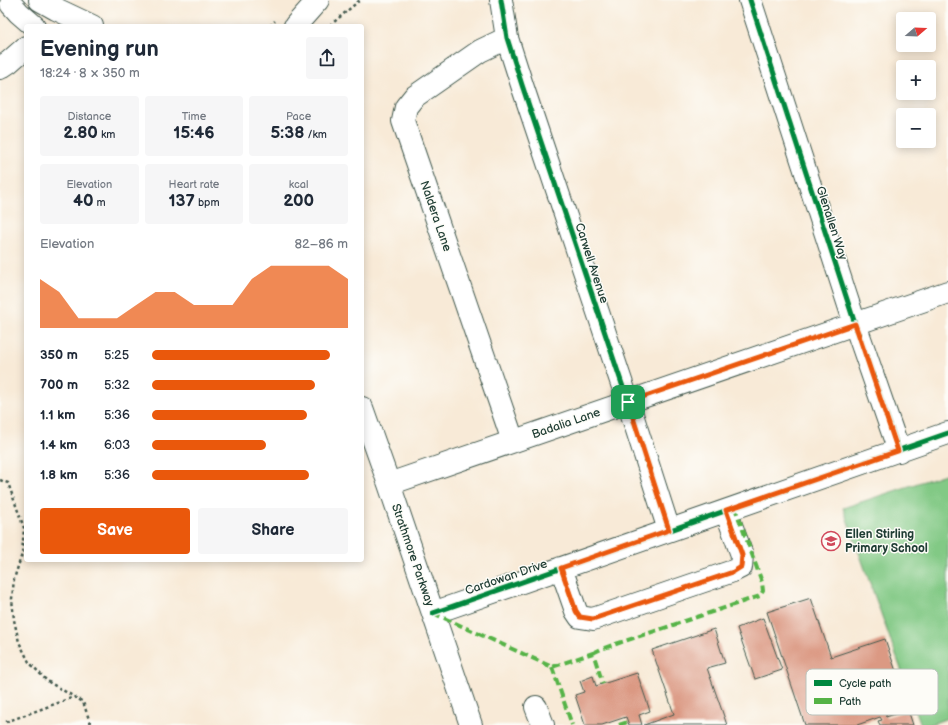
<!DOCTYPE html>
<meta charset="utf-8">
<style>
body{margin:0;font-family:"Balsamiq Sans",sans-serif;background:#f6f6f7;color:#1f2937;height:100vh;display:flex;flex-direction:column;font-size:15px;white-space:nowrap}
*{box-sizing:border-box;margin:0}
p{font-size:13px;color:#747a83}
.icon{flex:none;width:22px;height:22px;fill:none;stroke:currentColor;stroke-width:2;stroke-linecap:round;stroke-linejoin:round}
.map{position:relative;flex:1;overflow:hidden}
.sheet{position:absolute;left:24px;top:24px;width:340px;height:538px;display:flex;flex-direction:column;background:#fff;border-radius:4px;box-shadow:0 2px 10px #0003}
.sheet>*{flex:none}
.needle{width:26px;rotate:71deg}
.buttons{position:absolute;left:896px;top:12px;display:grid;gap:8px}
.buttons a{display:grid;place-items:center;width:40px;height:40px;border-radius:4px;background:#fff;box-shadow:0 2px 10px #0003;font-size:20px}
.pin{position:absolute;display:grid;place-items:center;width:34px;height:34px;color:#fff;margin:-17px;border-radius:8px;box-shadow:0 2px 6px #0006}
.round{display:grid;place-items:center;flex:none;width:42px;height:42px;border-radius:4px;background:#f6f6f7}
.headline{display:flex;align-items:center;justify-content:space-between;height:68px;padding:0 16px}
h1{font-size:22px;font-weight:700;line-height:30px}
.stats{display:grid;grid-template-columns:repeat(3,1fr);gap:6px;height:68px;padding:4px 16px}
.stats div{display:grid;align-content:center;border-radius:4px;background:#f6f6f7;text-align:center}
.stats b{font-size:17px;font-weight:700}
.stats small{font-size:11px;font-weight:400}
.stats p{font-size:11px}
.chart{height:112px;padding:8px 16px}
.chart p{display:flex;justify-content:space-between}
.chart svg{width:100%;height:72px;margin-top:4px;fill:#ea580c;opacity:.7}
.primary-button{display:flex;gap:8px;margin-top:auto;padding:8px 16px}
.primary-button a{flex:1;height:46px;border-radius:4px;background:#ea580c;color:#fff;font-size:16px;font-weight:700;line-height:46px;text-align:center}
.primary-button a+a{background:#f6f6f7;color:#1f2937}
ul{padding:0 16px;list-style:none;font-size:13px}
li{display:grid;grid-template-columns:64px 48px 1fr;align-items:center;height:30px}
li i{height:10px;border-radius:5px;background:#ea580c}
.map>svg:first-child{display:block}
.green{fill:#82c985;stroke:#50835c}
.building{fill:#db9983}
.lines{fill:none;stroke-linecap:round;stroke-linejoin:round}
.minor-casing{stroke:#40574c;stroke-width:24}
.path{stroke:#40574c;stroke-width:2.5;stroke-dasharray:3 3;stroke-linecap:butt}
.minor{stroke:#fff;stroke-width:22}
.quiet{stroke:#55b346;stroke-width:4;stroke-dasharray:8 4;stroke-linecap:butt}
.cycleway-casing{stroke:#fdfcf7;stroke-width:8}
.cycleway{stroke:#00873e;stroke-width:5}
.route-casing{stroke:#fff;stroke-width:8}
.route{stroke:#ea580c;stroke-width:5}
.labels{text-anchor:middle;stroke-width:3;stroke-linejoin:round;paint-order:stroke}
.street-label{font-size:12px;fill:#1f3d34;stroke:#fdfcf7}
.poi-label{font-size:12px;font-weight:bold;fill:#1f3d34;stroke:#fdfcf7;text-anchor:start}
.key{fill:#fdfcf7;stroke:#bac3bc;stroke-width:1}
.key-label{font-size:11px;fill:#1f3d34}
</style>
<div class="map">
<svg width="948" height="725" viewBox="0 0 948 725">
<rect width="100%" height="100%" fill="#fdfcf7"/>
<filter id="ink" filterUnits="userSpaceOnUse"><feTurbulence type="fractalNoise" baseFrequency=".025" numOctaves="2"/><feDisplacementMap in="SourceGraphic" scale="8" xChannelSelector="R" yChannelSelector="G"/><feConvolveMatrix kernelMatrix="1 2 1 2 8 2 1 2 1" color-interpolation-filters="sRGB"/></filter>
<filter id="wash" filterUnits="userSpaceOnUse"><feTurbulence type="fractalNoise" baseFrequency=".012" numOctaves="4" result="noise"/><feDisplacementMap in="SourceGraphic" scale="16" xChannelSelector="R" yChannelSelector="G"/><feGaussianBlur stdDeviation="0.9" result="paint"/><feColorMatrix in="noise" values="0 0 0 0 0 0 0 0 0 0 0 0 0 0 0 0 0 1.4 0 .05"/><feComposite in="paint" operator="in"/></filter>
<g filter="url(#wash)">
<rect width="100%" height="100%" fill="#f8ead7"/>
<path class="green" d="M948 473V718L929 725H921L843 508Z"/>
<g id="blocks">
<path class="building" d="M811 598 831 657 885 639 908 707 885 715 886 717 908 710 913 725H880L878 721 882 720 880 717 857 725H805L767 612Z
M763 618 782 670 755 679 737 628Z
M714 629 725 663 707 668 727 725H644L674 714 652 650Z
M637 673 650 711 639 715 642 725H629L626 717 602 725H585L575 695 584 692 580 681 593 676 596 686Z"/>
</g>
</g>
<g filter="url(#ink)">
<use href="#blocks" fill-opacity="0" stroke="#40574c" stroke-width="1"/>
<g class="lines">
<defs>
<path id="minor" d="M40 0 56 9 92 26
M501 0 507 38 522 85 628 402 669 530
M750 0 855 324 899 451
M11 4 19 13 34 26
M295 26 318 0
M507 38 480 51 414 97 406 107 403 121 513 441
M0 68 9 62 26 47
M362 408 389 484 471 725
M389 484 948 292
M561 568 576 611 580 617 593 619 733 571 741 567 742 555 726 511
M433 613 948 433
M536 707 543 725"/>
</defs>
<use href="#minor" class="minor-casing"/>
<path class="path" d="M270 26 275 21
M330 26 334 22 360 0
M0 480 8 483 24 528 22 554 14 579 12 599 14 620 19 642 29 662 47 681 83 702 91 725
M6 722 74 697"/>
<use href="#minor" class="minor"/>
<path class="quiet" d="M433 613 552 667 593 653 603 684
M593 653 601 649 760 596 763 591 762 582 735 508
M552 667 572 725
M619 725 628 722"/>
<defs>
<path id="cycleway" d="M501 0 507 38 522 85 628 402 669 530
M750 0 855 324 899 451
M433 613 948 433"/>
</defs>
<use href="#cycleway" class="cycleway-casing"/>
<use href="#cycleway" class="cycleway"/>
</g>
</g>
<g class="lines" filter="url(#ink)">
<defs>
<path id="route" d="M855 324 898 451 726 510 742 555 741 567 733 572 593 619 580 617 576 611 561 568 669 530 628 402Z"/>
</defs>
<use href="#route" class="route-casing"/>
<use href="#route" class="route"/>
</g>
<defs>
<symbol id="school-ring" viewBox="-11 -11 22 22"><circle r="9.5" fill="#fdfcf7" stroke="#d1495b" stroke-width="1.5"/><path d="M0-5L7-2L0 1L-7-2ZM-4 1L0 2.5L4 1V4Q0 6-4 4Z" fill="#d1495b"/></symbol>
</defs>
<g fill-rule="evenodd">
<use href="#school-ring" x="820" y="530" width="22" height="22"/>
</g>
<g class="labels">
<g class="street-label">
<text transform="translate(436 216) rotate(71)" y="4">Naldera Lane</text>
<text transform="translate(832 223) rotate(72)" y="4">Glenallen Way</text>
<text transform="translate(592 263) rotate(72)" y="4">Carwell Avenue</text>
<text transform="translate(566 423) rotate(-19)" y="4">Badalia Lane</text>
<text transform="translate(413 555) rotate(71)" y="4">Strathmore Parkway</text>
<text transform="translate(506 577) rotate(-19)" y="4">Cardowan Drive</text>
</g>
<g class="poi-label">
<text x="845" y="538">Ellen Stirling<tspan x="845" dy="14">Primary School</tspan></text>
</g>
</g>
<rect x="806" y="669" width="132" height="46" rx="6" class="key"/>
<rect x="814" y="680" width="18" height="6" fill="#00873e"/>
<rect x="814" y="698" width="18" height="6" fill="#55b346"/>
<g class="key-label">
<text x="839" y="687">Cycle path</text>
<text x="839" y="705">Path</text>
</g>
</svg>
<div class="buttons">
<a><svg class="needle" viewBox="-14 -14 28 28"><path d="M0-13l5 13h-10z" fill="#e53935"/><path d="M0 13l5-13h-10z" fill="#747a83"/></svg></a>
<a>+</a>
<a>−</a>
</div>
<div class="pin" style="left:628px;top:402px;background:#1e9e55"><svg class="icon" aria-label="arrive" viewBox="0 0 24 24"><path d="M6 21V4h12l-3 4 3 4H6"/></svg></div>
<section class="sheet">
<div class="headline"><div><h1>Evening run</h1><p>18:24 · 8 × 350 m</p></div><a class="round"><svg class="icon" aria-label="share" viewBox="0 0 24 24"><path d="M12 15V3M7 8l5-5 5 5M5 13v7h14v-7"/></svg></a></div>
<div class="stats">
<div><p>Distance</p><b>2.80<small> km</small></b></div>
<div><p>Time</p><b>15:46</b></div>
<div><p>Pace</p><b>5:38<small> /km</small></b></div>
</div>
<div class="stats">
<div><p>Elevation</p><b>40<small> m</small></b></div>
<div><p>Heart rate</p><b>137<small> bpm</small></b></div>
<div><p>kcal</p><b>200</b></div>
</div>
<div class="chart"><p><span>Elevation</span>82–86 m</p>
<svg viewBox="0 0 160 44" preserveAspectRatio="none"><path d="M0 44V14L10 22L20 38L30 38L40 38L50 30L60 22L70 22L80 30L90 30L100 30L110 14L120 6L130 6L140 6L150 6L160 14V44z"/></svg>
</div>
<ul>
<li><b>350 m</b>5:25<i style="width:91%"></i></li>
<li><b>700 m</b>5:32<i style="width:83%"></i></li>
<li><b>1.1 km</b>5:36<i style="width:79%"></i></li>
<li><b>1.4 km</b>6:03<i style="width:58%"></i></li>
<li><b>1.8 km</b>5:36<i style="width:80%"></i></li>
</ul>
<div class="primary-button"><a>Save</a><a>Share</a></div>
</section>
</div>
